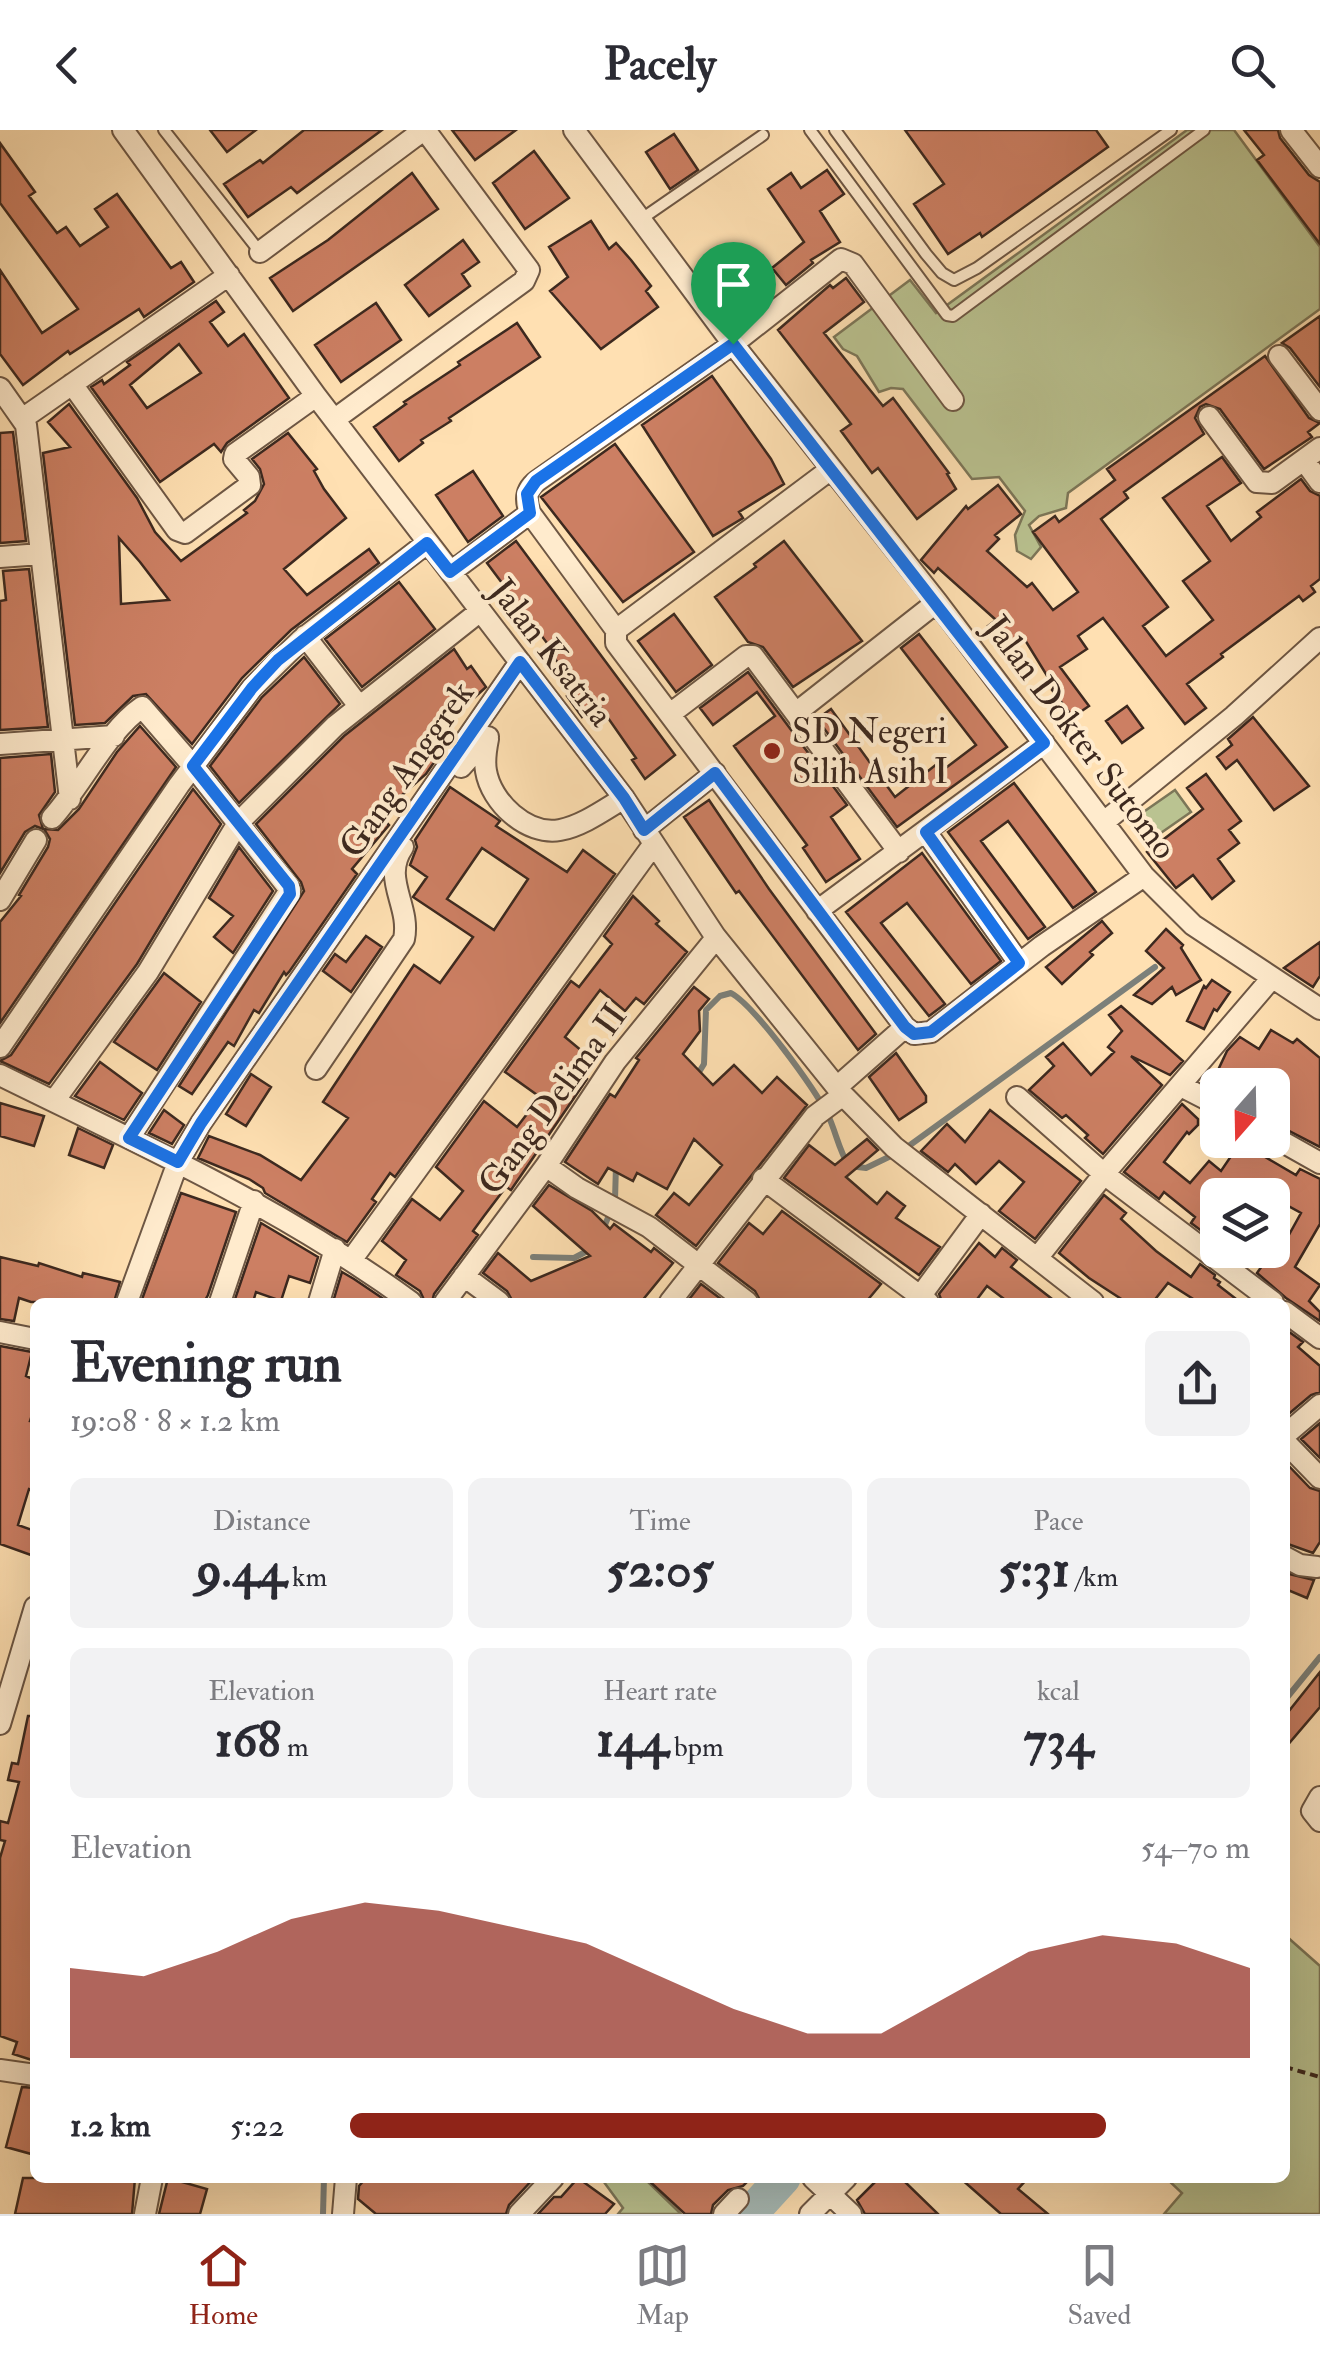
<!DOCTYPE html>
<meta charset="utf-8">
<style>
body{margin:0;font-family:"IM FELL Double Pica",serif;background:#f2f2f3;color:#2b2b33;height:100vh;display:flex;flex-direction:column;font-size:38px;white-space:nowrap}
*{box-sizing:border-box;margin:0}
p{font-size:32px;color:#7c7c81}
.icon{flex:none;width:55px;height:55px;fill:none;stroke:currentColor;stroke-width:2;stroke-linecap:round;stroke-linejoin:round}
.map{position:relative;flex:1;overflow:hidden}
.details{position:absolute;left:30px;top:1168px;width:1260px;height:885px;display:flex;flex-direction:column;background:#fff;border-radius:15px;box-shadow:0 10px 40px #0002}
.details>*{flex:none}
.needle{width:65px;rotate:200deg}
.controls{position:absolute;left:1200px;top:938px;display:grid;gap:20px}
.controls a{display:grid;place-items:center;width:90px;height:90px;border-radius:15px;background:#fff;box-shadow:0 10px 40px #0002;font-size:50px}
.pin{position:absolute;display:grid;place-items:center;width:85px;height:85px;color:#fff;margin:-102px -42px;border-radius:50% 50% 50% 0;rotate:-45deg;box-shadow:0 0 10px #0007}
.pin .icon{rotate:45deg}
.round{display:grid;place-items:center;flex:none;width:105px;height:105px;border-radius:15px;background:#f2f2f3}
.overview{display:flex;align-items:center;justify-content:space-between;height:170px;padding:0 40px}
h1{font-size:55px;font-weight:700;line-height:75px}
.figures{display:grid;grid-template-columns:repeat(3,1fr);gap:15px;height:170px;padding:10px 40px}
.figures div{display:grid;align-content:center;border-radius:15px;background:#f2f2f3;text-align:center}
.figures b{font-size:50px;font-weight:700}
.figures small{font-size:28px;font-weight:400}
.figures p{font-size:28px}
.chart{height:280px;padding:20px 40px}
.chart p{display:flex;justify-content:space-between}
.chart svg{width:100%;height:180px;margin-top:10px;fill:#8f2418;opacity:.7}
ul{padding:0 40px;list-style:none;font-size:32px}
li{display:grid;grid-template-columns:160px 120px 1fr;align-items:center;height:75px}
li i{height:25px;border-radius:12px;background:#8f2418}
header{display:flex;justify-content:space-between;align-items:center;height:130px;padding:0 40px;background:#fff;font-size:45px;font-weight:700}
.tabs{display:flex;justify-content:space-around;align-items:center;height:140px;border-top:2px solid #e1e1e2;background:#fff;font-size:28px;color:#7c7c81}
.tabs a{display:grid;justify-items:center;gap:5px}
.tabs .current{color:#8f2418}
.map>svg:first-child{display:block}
.green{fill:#bac391;stroke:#7c7658;stroke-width:2.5}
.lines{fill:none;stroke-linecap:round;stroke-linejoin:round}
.stream{stroke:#7c807a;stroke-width:6}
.river{stroke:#a6bab7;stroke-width:35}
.building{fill:#cc7f63;stroke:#3d291f;stroke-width:2.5;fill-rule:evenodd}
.service-casing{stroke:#6e5744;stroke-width:14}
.minor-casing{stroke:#6e5744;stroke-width:24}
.path{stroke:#3d291f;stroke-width:4;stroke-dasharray:8 5;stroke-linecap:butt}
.service{stroke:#ffebcd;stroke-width:10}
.minor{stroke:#ffebcd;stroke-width:20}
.route-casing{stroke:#fff;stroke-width:20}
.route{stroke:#1a73e8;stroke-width:12}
.poi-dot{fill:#8f2418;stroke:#ffebcd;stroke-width:4}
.labels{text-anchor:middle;stroke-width:8;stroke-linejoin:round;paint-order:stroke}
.street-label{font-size:35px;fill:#3d291f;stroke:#ffebcd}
.poi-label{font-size:35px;fill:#3d291f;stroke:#ffebcd;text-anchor:start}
</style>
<header><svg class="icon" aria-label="back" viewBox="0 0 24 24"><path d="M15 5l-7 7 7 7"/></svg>Pacely<svg class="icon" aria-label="search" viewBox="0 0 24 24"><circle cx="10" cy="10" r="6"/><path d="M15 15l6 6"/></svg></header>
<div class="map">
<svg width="1320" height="2084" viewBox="0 0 1320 2084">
<rect width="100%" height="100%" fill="#ffe0b2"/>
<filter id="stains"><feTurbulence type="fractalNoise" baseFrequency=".002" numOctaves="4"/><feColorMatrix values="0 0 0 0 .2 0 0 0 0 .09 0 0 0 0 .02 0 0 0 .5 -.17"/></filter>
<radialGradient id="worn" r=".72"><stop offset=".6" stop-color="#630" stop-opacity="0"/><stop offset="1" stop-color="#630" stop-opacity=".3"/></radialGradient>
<path class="green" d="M1187 0H1234L1320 117V179L1068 363 1066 378 1039 386 1029 395 1041 417 1031 429 1017 421 1015 405 1025 381 999 347 972 349 903 259 891 258 879 262 857 226 843 219 834 207 910 150 936 183Z
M1175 660 1191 682 1145 714 1129 692Z
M1285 1805 1320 1836V2084H1164L1182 2063 1166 2048H1285Z
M601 2048H654L649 2053 681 2084H618L623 2078Z"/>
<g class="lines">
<path class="stream" d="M696 947 704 934 706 880 720 866 731 863C756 877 814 958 828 985 836 1002 839 1021 849 1036L866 1038 895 1024
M906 1018 1155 837
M603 1100 615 1070 616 1035
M533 1127 574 1128 591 1119
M1285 1570 1320 1527
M323 2084 324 2048"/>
<path class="river" d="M750 2084 783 2048"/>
</g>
<path class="building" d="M210 0H256L227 22Z
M304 0H382L297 63 291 57 248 87 224 54 260 30 263 33Z
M452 0H516L475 30Z
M905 0H1096L1108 17 982 107 980 103 948 124 914 74 944 54Z
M1244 0H1278L1280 8 1309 45 1320 52V114L1257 30 1264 25Z
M674 4 698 40 670 59 646 22Z
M0 13 35 62 29 66 57 103 66 97 80 116 108 97 95 79 117 64 171 138 181 132 194 152 144 187 139 179 70 224 68 221 23 255 0 224V140L42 203 78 179 0 73Z
M534 21 569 68 525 99 493 53Z
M827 40 844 64 820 81 840 112 811 130 813 133 786 155 772 138 804 112 768 59 791 43 801 58Z
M412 43 438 79 293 181 270 148 328 110Z
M591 91 609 119 616 113 631 130 651 156 646 161 658 177 601 219 550 161 568 147 549 117Z
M463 110 479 132 462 144 470 156 429 186 405 155Z
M846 148 864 172 824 203 883 276 893 268 949 343 947 344 956 359 917 389 878 338 872 343 841 301 851 294 778 200 830 155 833 158Z
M216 171 224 182 210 192 228 216 244 204 289 268 227 313 221 322 214 314 160 352 91 257 102 250 104 254 130 235 127 232ZM179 214 201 243 147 278 130 255Z
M376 173 401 210 341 252 315 215Z
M1320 186V257L1290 218 1282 213Z
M517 193 540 227 449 288 451 291 421 310 423 313 399 331 374 297 406 274 404 272 460 235 458 232Z
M1265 226 1309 288 1320 293 1308 302 1312 307 1264 339 1220 279 1206 274 1200 277 1195 288 1204 304 1124 362 1128 368 1101 389 1168 477 1143 496 1166 526 1213 490 1183 451 1210 431 1163 368 1222 327 1241 353 1207 376 1231 411 1261 387 1257 382 1301 349 1310 361 1320 366V449L1311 456 1315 462 1303 471 1299 466 1221 524 1223 527 1187 554 1206 578 1185 594 1103 488 1078 506 1087 519 1060 537 1089 576 1073 587 1052 560 1054 557 1022 505 1004 518 988 496 996 490 938 438 934 443 921 430 966 376 968 379 998 355 1021 384 995 405 999 409 987 421 1027 457 1032 453 1053 480 1078 462 1033 402 1055 386 1059 392 1115 350 1107 339Z
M712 246 771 329 784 354 739 382 743 388 713 406 642 295Z
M69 274 137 368 155 402 181 431 247 383 244 380 255 371 264 354 260 339 252 329 288 303 317 339 314 341 324 359 346 388 284 439 307 465 369 419 379 433 291 500 242 548 192 614 146 564 133 566 105 593 75 595 43 323 70 317 48 292ZM119 408 140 432 169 470 121 474Z
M13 302 26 411 0 413V303Z
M615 314 694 422 623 472 541 367Z
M473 341 503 386 468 412 436 365Z
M516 411 675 625 645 649 632 630 636 628 599 575 582 587 567 566 577 559 553 526 556 525 487 433Z
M784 411 862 511 793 557 763 517 748 512 715 467 756 437 754 434Z
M29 439 48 597 0 600V471L6 470 3 441Z
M399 452 435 499 362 557 325 509Z
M674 484 712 535 676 562 638 511Z
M919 504 1007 617 897 697 817 589 831 579 895 667 942 630 947 637 976 615 901 518Z
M454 519 467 539 471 536 486 557 475 567 473 564 435 596 448 612 426 644 402 665 405 668 385 691 389 695 352 739 357 744 289 842 286 845 284 842 259 883 254 880 234 916 228 912 192 964 179 956 304 761 301 752 256 694 344 606Z
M304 527 340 574 239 673 210 636 262 567Z
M748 542 847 675 831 687 860 729 826 752 803 718 807 715 734 616 775 586 757 562 713 595 700 578Z
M1127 576 1143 598 1122 613 1106 591Z
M1253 587 1309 656 1274 680 1237 630 1226 639 1217 627 1232 615 1228 609Z
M140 596 176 637 0 893V792L21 766 19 765 48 717 50 709 44 699 58 700 79 679 117 622Z
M51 624 55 662 39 685 43 699 35 696 25 702 0 743V628Z
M1206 644 1241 691 1229 700 1239 713 1218 729 1234 751 1212 769 1193 745 1176 758 1147 722 1203 679 1187 658Z
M1014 653 1096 762 1073 778 1008 691 981 711 1045 797 1028 809 948 702Z
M450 657 496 688 500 691 496 696 567 742 583 720 615 744 395 1047 390 1043 372 1069 376 1072 347 1112 265 1063 263 1058 249 1049 198 1028 209 1006 260 1025 301 1050 348 988 323 972 414 835 440 853 473 807 413 767 427 747 410 735 417 717 415 710ZM482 718 528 749 494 800 447 769Z
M193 659 221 694 137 834 49 954 0 931 11 925Z
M709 670 769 759 876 904 858 920 739 761 736 763 684 687Z
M239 717 273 761 233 823 214 807 233 786 209 768Z
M922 723 1001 831 971 854 907 773 881 793 945 874 929 886 846 782Z
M633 766 659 791 656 794 687 822 644 874 636 868 625 881 600 860 565 907 594 931 584 947 587 949 511 1060 506 1057 484 1086 473 1101 478 1105 434 1164 432 1172H425L420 1161 396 1145 406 1130 382 1111 412 1069 440 1090 463 1061 436 1037 484 971 517 997 540 967 505 942 571 851 579 857 612 814 604 806Z
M1102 791 1112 803 1090 822 1093 825 1062 854 1046 837Z
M1166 799 1183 815 1181 818 1201 850 1176 865 1172 857 1152 874 1134 865 1164 838 1146 821Z
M366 806 382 817 351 862 323 841 335 824 346 832Z
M1320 812V846L1313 857 1284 838Z
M164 843 201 872 157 940 114 912Z
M1212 850 1230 862 1217 881 1214 879 1204 899 1187 891 1204 856 1206 858Z
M694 857 709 869 699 881 700 901 683 924 713 955 734 935 762 963 777 947 807 975 696 1116 656 1085 674 1063 689 1075 722 1035 694 1009 667 1059 637 1043 633 1051 608 1038 598 1054 565 1032 610 964 615 967 639 930 636 928Z
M1121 876 1183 931 1170 945 1131 926 1162 955 1103 1024 1085 1008 1088 1005 1066 985 1062 988 1029 960 1054 936 1046 927 1063 913 1091 945 1114 922 1108 917 1122 901 1109 885Z
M1271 900 1293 913 1297 909 1320 928V1017L1272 992V955H1211L1227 921 1240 907 1259 919Z
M896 923 926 966V972L899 990 869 947Z
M100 932 142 963 124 990 75 966Z
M251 944 271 957 246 996 226 984Z
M0 973 44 986 34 1016 0 1006Z
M1182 974 1198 989V995L1189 1004 1187 1002 1164 1032 1190 1053 1209 1031 1221 1041 1242 1010H1249L1268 1023 1265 1027 1296 1045 1300 1039 1320 1049V1094L1295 1137 1320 1155 1309 1171 1320 1182V1191L1286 1168 1257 1143 1269 1126 1275 1130 1301 1083 1250 1055 1241 1065H1218V1113L1191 1093 1195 1087 1164 1062 1159 1069 1124 1042Z
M164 980 184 995 172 1014 149 1003Z
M990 980 1081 1051 1035 1109 999 1081 1024 1052 999 1031 976 1054 955 1034 948 1042 921 1021 947 994 965 1012Z
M78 998 113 1015 104 1038 69 1025Z
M867 1009 878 1020 846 1047 877 1074 887 1062 905 1076 896 1088 940 1117 919 1145 784 1048 809 1015 835 1035Z
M549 1055 592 1081 610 1099 614 1094 651 1122 654 1118 673 1133 641 1172H513L507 1161 483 1143 498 1123 531 1151 590 1126 533 1076Z
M181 1063 236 1082 208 1165 204 1172H141Z
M1104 1065 1126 1083 1121 1089 1156 1121 1191 1147 1200 1134 1215 1145 1214 1148 1220 1152 1218 1155 1240 1172H1198L1168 1153 1153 1172H1126L1089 1148 1059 1123Z
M782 1081 881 1154 866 1172H761L755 1161 718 1133 749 1093 763 1104Z
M261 1093 318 1127 310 1153 289 1146 281 1171 256 1162 253 1172H234Z
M979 1113 995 1127 1002 1118 1017 1130 1011 1137 1056 1172H1008L987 1156 975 1172H942L939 1164Z
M0 1127 38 1136 39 1133 82 1147 83 1143 120 1152 114 1172H31L19 1168 14 1191 0 1189Z
M342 1142 354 1149 388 1172H333Z
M701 1154 725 1172H687Z
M1285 1199 1303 1212 1298 1217 1320 1236V1262L1311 1265 1285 1287Z
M0 1216 32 1222 26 1246 35 1250V1276L30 1291 35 1292V1361L29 1359 18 1395 35 1401 31 1425 0 1414Z
M1320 1293V1328L1301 1309Z
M1285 1332 1310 1358 1320 1361V1412L1313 1423 1285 1413Z
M1285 1443 1314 1450 1307 1468 1288 1460 1285 1464Z
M1320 1542V1577L1285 1618V1586Z
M28 1586H35V1931L13 1924 17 1912 0 1906V1728L5 1711 0 1710V1691L8 1693 19 1652 8 1650 12 1633 18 1634Z
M22 1957 35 1958V2025L6 2017Z
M23 2048H135L132 2084H15Z
M168 2048 207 2059 200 2084H159Z
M366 2048H534L509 2075 506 2084H376L358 2069 359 2056Z
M578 2048 614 2074 605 2084H538L554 2067H561Z
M646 2048H751L743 2056 728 2060 713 2075 711 2084H685Z
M879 2048H901L938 2084H865L857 2070Z
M960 2048H1028L1018 2059 1048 2084H1001Z"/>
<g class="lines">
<defs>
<path id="service" d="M164 0 260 122
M810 0 947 185 953 186 1204 0
M835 0 926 124 942 143 954 150 977 138 1171 0
M640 90 763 5"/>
<path id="minor" d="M123 0 316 266 624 668 715 806 843 965 894 1017 1093 1172
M574 0 733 214 937 472 1144 746 1193 795 1320 879
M1291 0 1320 37
M260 122 421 2 428 4 529 140 524 151 335 289
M1279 226 1320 280
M72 254 177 400 185 403 250 355 249 347 234 329 235 324 316 266
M0 258 26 295 70 669
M953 270 853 134 841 129 733 214 537 351C525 360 525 370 530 383L616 500V513L905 897 914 904 931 902 1042 816 1144 746
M1209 287 1257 352 1272 353 1320 318
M22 289 229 145
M1304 330 1320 352
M0 427 41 424
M451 442 530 383
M616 500 831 339
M305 506 359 576
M797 582 937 472
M670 584 746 526H753L899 722
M488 609C486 619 484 630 486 641 491 672 527 706 560 700 582 696 604 680 624 668
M0 614 114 606
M461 637 488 607
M52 688C82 655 107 601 142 577L193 636 290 760 129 1008
M1104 692 1234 586 1320 508
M644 700 715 643
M926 702 1019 833
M0 770 36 710
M817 781 1044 613
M0 917 179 655 252 558 301 510 427 413
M316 939 404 809C411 775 381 749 403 717
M0 945C144 1016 281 1077 411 1172
M1181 956 1218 975
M837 957 905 897
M1017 967 1104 1044 1273 1172
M54 971 148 842 238 693 335 596 479 482
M1272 1006 1320 1033
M546 1036 577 1058 649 1097 747 1172
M763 1049 928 1172
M1038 1127 1104 1044 1271 849
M352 1129 653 715
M464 1146 499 1172
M127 1172 178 1032 201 993 520 532
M220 1172 254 1071
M319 1172 335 1119
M445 1172 546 1036 615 932 716 808
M670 1172 815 986 843 965
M916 1172 981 1084
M1285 1182 1320 1208
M0 1202 35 1209
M1285 1305 1320 1275
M1285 1312 1320 1348
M1285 1427 1300 1435 1317 1437
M0 1594 35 1477
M1320 1667 1312 1681 1320 1691
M0 1940 35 1945
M813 2048 851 2084
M145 2084 152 2048
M343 2084 346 2048
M519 2084 553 2048
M724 2084 738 2069
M810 2084 846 2048"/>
</defs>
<use href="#service" class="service-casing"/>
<use href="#minor" class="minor-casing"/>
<path class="path" d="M1285 1937 1320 1947"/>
<use href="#service" class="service"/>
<use href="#minor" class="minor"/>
</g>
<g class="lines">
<defs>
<path id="route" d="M733 214 1044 613 926 702 1019 833 931 902 914 904 905 897 715 643 644 700 624 668 520 532 201 993 178 1032 129 1008 290 764 289 756 193 636 252 558 278 530 427 413 450 442 530 383 527 364 536 351Z"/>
</defs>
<use href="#route" class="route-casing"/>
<use href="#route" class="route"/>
</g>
<circle class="poi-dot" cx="772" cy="621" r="10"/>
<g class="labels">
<g class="street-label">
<text transform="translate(552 522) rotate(52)" y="12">Jalan Ksatria</text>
<text transform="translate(1081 607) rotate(53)" y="12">Jalan Dokter Sutomo</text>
<text transform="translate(406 639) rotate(-55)" y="12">Gang Anggrek</text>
<text transform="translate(552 969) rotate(-54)" y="12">Gang Delima II</text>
</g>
<g class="poi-label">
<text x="792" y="613">SD Negeri<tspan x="792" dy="40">Silih Asih I</tspan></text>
</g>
</g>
<rect width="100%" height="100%" filter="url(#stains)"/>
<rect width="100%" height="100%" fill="url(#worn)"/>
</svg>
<div class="controls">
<a><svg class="needle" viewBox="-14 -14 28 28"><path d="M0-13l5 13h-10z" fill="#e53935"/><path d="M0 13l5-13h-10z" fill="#7c7c81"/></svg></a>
<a><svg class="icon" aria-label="layers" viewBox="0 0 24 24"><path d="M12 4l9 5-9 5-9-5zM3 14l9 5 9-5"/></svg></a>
</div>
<div class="pin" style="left:733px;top:214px;background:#1e9e55"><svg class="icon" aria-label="arrive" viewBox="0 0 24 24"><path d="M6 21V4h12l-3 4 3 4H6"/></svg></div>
<section class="details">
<div class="overview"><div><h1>Evening run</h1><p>19:08 · 8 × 1.2 km</p></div><a class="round"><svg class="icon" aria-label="share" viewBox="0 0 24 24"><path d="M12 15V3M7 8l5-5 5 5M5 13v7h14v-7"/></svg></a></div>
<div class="figures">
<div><p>Distance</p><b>9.44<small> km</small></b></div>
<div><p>Time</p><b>52:05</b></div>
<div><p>Pace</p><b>5:31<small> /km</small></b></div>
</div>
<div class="figures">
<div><p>Elevation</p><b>168<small> m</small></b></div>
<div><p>Heart rate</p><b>144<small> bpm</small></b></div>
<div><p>kcal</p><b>734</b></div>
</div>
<div class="chart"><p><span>Elevation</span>54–70 m</p>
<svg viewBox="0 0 160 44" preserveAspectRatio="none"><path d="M0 44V22L10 24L20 18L30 10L40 6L50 8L60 12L70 16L80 24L90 32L100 38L110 38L120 28L130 18L140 14L150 16L160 22V44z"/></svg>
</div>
<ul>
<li><b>1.2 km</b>5:22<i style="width:84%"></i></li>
</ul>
</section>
</div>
<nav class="tabs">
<a class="current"><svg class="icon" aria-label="home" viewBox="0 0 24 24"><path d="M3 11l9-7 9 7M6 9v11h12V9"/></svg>Home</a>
<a><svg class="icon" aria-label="map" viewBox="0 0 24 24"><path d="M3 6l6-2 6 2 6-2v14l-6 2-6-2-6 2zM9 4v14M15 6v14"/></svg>Map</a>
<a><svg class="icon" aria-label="saved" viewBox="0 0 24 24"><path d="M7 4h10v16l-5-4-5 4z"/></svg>Saved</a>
</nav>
